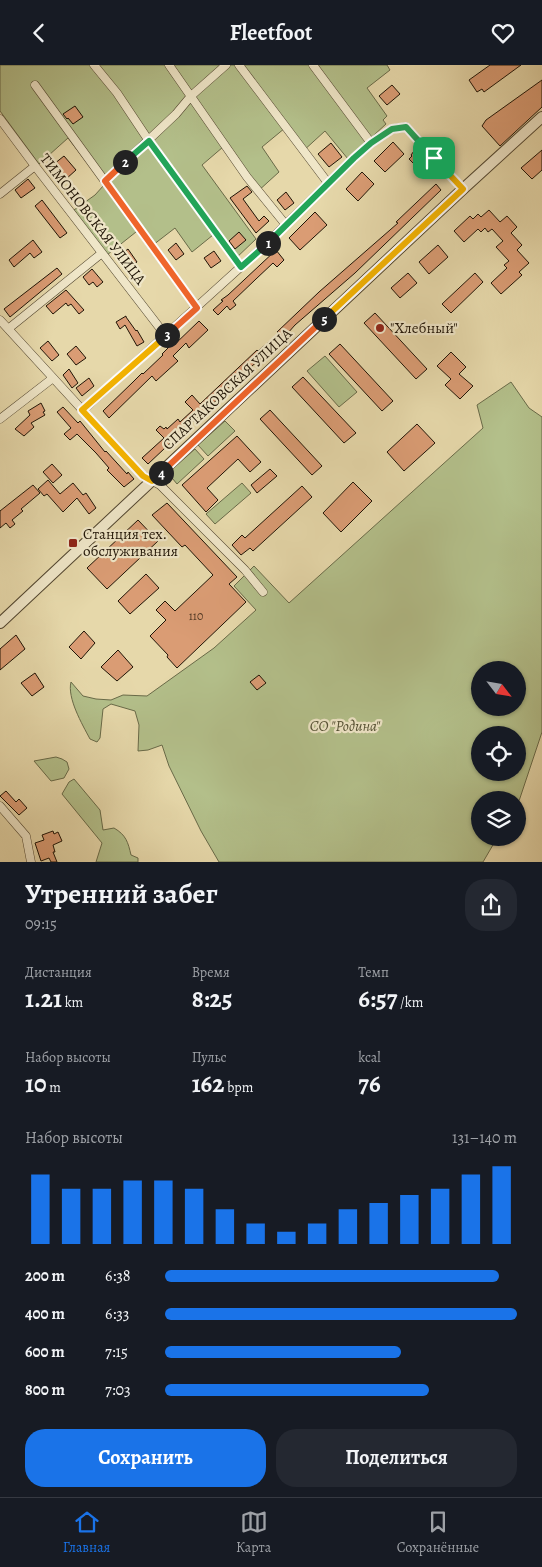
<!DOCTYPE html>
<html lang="ru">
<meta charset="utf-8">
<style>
body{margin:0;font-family:Alegreya,serif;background:#242831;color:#f1f3f6;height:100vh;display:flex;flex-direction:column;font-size:19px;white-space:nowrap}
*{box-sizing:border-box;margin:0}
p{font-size:16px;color:#9ea1a6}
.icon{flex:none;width:28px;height:28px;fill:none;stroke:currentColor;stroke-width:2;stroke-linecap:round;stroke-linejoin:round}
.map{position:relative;height:797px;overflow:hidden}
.sheet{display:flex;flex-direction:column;background:#171b24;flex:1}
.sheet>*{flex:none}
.needle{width:32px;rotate:121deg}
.fabs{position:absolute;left:471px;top:596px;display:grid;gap:10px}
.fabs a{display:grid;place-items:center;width:55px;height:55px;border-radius:50%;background:#171b24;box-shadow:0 1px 4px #0004;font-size:25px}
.pin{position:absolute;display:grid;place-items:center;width:42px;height:42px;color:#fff;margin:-21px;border-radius:10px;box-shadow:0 2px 8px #0006}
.km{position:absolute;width:25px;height:25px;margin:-12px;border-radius:50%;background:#222;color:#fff;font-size:14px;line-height:25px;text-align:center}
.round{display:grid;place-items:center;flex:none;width:52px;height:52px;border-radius:20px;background:#242831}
.summary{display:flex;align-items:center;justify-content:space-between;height:85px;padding:0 25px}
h1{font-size:28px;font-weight:700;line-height:38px}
.figures{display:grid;grid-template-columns:repeat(3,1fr);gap:8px;height:85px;padding:5px 25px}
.figures div{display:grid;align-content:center}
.figures b{font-size:25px;font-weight:700}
.figures small{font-size:14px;font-weight:400}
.figures p{font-size:14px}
.chart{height:140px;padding:10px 25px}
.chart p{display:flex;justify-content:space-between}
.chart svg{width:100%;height:90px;margin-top:5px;stroke:#1a73e8;stroke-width:6}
.button{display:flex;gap:10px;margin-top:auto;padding:10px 25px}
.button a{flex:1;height:58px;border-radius:20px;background:#1a73e8;color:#fff;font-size:20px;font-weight:700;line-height:58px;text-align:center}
.button a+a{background:#242831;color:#f1f3f6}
ul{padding:0 25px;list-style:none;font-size:16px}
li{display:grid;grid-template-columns:80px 60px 1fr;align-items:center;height:38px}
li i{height:12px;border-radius:6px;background:#1a73e8}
header{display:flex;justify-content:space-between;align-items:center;height:65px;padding:0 25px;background:#171b24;font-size:22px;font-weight:700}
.tabs{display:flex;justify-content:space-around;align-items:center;height:70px;border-top:1px solid #363941;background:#171b24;font-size:14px;color:#9ea1a6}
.tabs a{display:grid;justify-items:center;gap:2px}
.tabs .selected{color:#1a73e8}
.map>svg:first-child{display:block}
.green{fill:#b3bf8a;stroke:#696a48;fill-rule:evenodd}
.building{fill:#da9c74;stroke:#1f1406}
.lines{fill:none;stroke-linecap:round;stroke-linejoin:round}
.minor-casing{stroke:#51452f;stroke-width:9}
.tertiary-casing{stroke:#51452f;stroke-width:12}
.minor{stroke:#efe6c8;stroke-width:8}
.tertiary{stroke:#efe6c8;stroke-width:10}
.split-1-casing{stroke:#fff;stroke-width:10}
.split-2-casing{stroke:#fff;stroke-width:10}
.split-3-casing{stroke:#fff;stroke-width:10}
.split-4-casing{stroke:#fff;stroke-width:10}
.split-5-casing{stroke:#fff;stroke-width:10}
.split-6-casing{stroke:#fff;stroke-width:10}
.split-1{stroke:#22a559;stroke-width:6}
.split-2{stroke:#22a559;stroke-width:6}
.split-3{stroke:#f0652b;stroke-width:6}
.split-4{stroke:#f5b400;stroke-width:6}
.split-5{stroke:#f0652b;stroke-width:6}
.split-6{stroke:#f5b400;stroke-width:6}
.poi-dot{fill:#8f2418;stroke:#efe6c8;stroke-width:2}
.labels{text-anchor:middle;stroke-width:4.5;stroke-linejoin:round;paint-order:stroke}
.number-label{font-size:12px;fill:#4e3622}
.street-label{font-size:15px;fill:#1f1406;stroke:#efe6c8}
.poi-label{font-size:15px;fill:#1f1406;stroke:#efe6c8;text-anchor:start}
.park-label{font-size:15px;font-style:italic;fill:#535034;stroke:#efe6c8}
</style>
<header><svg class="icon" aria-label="back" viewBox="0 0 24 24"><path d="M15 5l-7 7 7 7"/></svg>Fleetfoot<svg class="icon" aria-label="heart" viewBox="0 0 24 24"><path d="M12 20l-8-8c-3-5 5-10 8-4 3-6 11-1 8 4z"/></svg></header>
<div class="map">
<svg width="542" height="797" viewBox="0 0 542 797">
<rect width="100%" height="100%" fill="#e6d8aa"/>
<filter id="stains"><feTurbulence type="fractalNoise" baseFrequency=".004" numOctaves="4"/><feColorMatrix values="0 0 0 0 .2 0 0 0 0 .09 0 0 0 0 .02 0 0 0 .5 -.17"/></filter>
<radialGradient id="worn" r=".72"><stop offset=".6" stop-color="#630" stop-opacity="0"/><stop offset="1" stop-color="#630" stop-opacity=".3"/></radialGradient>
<path class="green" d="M0 0H387L390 5 367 23 387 51 383 55 386 59 348 94 325 66 302 87 285 63 262 82 279 107 257 127 223 82 202 100 256 174 233 196 213 170 192 187 175 163 153 180 141 163 107 190 74 145 95 130 104 120 68 73 39 99 0 46Z
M325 291 357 327 339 342 307 306Z
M511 317 529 343 542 352V667L520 733 518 738V735H480V772L497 773 483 797H219L201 766 169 701 162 680 148 685 138 686 139 660 135 646 111 639 103 644 100 673 97 677 90 674C82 659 67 633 71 617L83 631 96 634 111 635 123 630 147 631 214 583 256 545 234 521 254 501 289 538 483 363 477 340ZM480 605H518V642H480ZM480 670H518V708H480Z
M225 356 235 366 208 391 198 380Z
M195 384 204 394 177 419 168 408Z
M242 418 251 428 215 459 206 449Z
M56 692 62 694 67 697 69 704 64 713 51 716 34 696Z
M74 714 100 745 103 765 114 763C126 770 128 777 131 790L138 793V797H96L102 778 62 729 69 717Z"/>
<path class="building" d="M490 0H521L484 27 482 24 477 27 469 15Z
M542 15V42L500 81 482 61 486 55Z
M392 20 400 29 387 40 379 31Z
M75 41 83 52 73 59 68 53 67 54 63 49Z
M393 77 404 89 385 107 374 96Z
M331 78 342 92 329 102 318 89Z
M542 85V105L532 114 521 103Z
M414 86 438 109 434 113 421 100 418 103 409 94 412 91 411 90Z
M64 91 76 105 66 114 54 99Z
M362 107 374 119 358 136 346 124Z
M28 114 35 123 21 133 15 125Z
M436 119 441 125 355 208 295 260 279 278 238 313 200 352 199 351 148 399 142 393 164 373 156 365 160 361 164 364 166 362 167 364 178 354 180 357 193 345 185 337 192 330 200 339 257 285 258 286 279 268 277 267 319 227 398 158 396 157Z
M247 121 252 127 243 134 259 156 264 151 269 156 256 168 230 133Z
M286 127 294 138 285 145 277 135Z
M42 135 67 168 60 173 35 141Z
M489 145 500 157 507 151 517 162 511 168 522 180 517 185 529 198 519 207 522 210 501 229 491 218 507 203 504 200 509 196 496 182 503 176 492 164 488 167 485 163 481 167 478 164 464 177 454 166 470 151 473 154 478 149 481 152Z
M315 147 327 160 300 185 289 173Z
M239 167 246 175 235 184 229 176Z
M33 175 42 187 34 193 30 188 14 202 9 195Z
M176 178 184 189 176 195 168 185Z
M438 180 448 192 429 209 419 197Z
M128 184 137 197 128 203 119 191Z
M276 185 284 195 277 202 273 198 256 214 233 236 236 240 230 245 227 241 218 250 213 245 223 236 221 235 228 230Z
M214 186 221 196 211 203 204 193Z
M57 203 62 209 10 252 4 244Z
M92 204 103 217 97 222 93 217 89 220 83 212Z
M408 208 417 218 400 233 391 223Z
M475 208 483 217 451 248 442 239Z
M66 225 84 245 79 249 71 239 68 241 66 238 53 249 46 241Z
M375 248 427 304 416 314 364 258Z
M126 252 136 266 137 265 144 277 137 281 125 260 120 264 116 257 126 251Z
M199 256 208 265 189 283 186 278 173 291 178 296 156 316 152 311 109 353 103 346 133 317 142 308 143 309 163 290 162 289 172 279 173 281Z
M48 276 59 290 52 296 40 283Z
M340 279 393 336 382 346 329 289Z
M76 281 86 293 76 300 67 289Z
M451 287 466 302 459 309 473 321 460 334 445 320 451 314 437 301Z
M69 304 78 318 72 323 63 310Z
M303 312 356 368 344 378 292 322Z
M89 313 94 321 82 331 76 323Z
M41 338 45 346 43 347 45 350 31 358 34 362 24 371 15 364 30 350 28 346Z
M63 342 78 358 80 356 105 387 106 386 127 409 128 407 134 414 124 422 107 405 109 403 96 388 77 369 70 375 64 369 71 363 57 347Z
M270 345 322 401 312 410 260 354Z
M417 359 435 378 404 406 387 387Z
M237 371 261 397 250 407 238 394 207 423 218 435 206 447 182 420Z
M52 399 62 410 53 418 43 407Z
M270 404 277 411 257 428 251 420Z
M48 415 60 429 73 418 83 430 86 428 96 443 89 449 77 433 63 447 47 429 44 431 38 424Z
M353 417 372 436 341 467 323 448Z
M33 420 40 428 21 444 23 446 12 455 15 459 10 463 6 458 0 463V446Z
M302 421 312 432 253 486 250 483 241 490 232 480 242 470 245 473Z
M167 438 237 512 229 519 246 537 177 603 167 592 168 590 150 571 166 555 156 545 165 536 175 546 213 510 185 480 182 482 152 450Z
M138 455 158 476 107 524 87 503Z
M146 509 159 523 130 549 118 536Z
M84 566 95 578 81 594 69 582Z
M16 570 25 584 0 605V584Z
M118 585 133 602 117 616 101 602Z
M35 608 44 622 32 631 21 618Z
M259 610 266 618 257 625 250 617Z
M6 726 16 737 19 734 27 743 19 750 0 731Z
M53 766 54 769 58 767 62 776 53 780 55 787H53L57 797H51L49 793 41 796 35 778 44 775 42 770Z"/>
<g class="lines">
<defs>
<path id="minor" d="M94 0 117 28 149 76 241 202
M169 0 247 112 286 160
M239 0 328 118
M313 0 371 78
M35 20 197 243
M0 54 35 101 166 271
M105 116 176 49 191 31 226 0
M0 129 35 101
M0 255 143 411 160 420 245 505 263 527
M8 264 102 188
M83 345 265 180 354 93 371 78 392 64 406 62 463 124
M0 354 53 313
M0 741 26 771 31 797"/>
<path id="tertiary" d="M0 558 463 124 542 52"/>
</defs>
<use href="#minor" class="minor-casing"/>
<use href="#tertiary" class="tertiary-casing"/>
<use href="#minor" class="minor"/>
<use href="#tertiary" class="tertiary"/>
</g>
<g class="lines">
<defs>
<path id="split-1" d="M268 178 354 93 371 78 392 64 406 62 434 93"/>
<path id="split-2" d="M125 97 149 76 241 202 268 178"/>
<path id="split-3" d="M125 97 105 116 197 243 167 270"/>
<path id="split-4" d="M161 408 152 416 143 411 82 345 167 270"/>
<path id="split-5" d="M161 408 324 254"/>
<path id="split-6" d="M324 254 463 124 434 93"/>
</defs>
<use href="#split-1" class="split-1-casing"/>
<use href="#split-2" class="split-2-casing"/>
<use href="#split-3" class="split-3-casing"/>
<use href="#split-4" class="split-4-casing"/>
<use href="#split-5" class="split-5-casing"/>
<use href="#split-6" class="split-6-casing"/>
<use href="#split-1" class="split-1"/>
<use href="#split-2" class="split-2"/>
<use href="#split-3" class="split-3"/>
<use href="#split-4" class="split-4"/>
<use href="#split-5" class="split-5"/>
<use href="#split-6" class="split-6"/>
</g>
<g class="poi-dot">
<circle cx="380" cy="263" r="5"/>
<rect x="68" y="473" width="10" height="10" rx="2.5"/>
</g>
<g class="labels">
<g class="number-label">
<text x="196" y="555">110</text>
</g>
<g class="street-label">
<text transform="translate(93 154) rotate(52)" y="5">ТИМОНОВСКАЯ УЛИЦА</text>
<text transform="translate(227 324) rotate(-43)" y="5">СПАРТАКОВСКАЯ УЛИЦА</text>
</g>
<g class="poi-label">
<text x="390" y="268">"Хлебный"</text>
<text x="83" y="474">Станция тех.<tspan x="83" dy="17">обслуживания</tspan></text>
</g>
<g class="park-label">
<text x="345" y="666">СО "Родина"</text>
</g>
</g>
<rect width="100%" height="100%" filter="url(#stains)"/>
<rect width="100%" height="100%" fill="url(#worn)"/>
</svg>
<div class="fabs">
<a><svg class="needle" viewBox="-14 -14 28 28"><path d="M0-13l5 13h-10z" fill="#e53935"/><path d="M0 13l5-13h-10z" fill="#9ea1a6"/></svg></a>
<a><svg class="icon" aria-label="locate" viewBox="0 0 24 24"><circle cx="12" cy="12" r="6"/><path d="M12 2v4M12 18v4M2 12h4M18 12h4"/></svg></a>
<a><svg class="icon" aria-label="layers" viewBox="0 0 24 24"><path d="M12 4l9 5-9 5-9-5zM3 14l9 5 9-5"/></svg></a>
</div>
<div class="pin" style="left:434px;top:93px;background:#1e9e55"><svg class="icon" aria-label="arrive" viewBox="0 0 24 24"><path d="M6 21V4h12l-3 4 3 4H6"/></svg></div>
<b class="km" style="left:268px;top:178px">1</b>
<b class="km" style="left:125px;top:97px">2</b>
<b class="km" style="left:167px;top:270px">3</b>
<b class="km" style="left:161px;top:408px">4</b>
<b class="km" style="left:324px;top:254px">5</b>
</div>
<section class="sheet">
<div class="summary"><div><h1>Утренний забег</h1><p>09:15</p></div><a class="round"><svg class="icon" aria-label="share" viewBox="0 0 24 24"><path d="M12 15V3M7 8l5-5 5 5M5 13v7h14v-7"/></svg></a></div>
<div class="figures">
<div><p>Дистанция</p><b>1.21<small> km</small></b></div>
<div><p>Время</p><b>8:25</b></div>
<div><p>Темп</p><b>6:57<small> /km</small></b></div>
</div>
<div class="figures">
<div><p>Набор высоты</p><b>10<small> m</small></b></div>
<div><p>Пульс</p><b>162<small> bpm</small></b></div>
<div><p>kcal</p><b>76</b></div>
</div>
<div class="chart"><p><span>Набор высоты</span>131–140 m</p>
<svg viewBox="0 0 160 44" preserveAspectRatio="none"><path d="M5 44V10M15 44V17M25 44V17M35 44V13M45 44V13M55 44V17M65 44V27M75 44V34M85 44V38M95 44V34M105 44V27M115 44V24M125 44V20M135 44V17M145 44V10M155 44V6"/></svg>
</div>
<ul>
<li><b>200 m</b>6:38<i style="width:95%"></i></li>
<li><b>400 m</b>6:33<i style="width:100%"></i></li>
<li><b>600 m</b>7:15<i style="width:67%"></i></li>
<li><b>800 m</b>7:03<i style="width:75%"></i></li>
</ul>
<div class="button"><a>Сохранить</a><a>Поделиться</a></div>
</section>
<nav class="tabs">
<a class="selected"><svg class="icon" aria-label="home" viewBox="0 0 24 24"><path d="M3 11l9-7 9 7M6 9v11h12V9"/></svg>Главная</a>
<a><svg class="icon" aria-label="map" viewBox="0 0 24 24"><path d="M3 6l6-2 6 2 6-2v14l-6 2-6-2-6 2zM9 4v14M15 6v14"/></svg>Карта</a>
<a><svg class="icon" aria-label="saved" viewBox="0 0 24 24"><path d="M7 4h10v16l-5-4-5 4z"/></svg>Сохранённые</a>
</nav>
